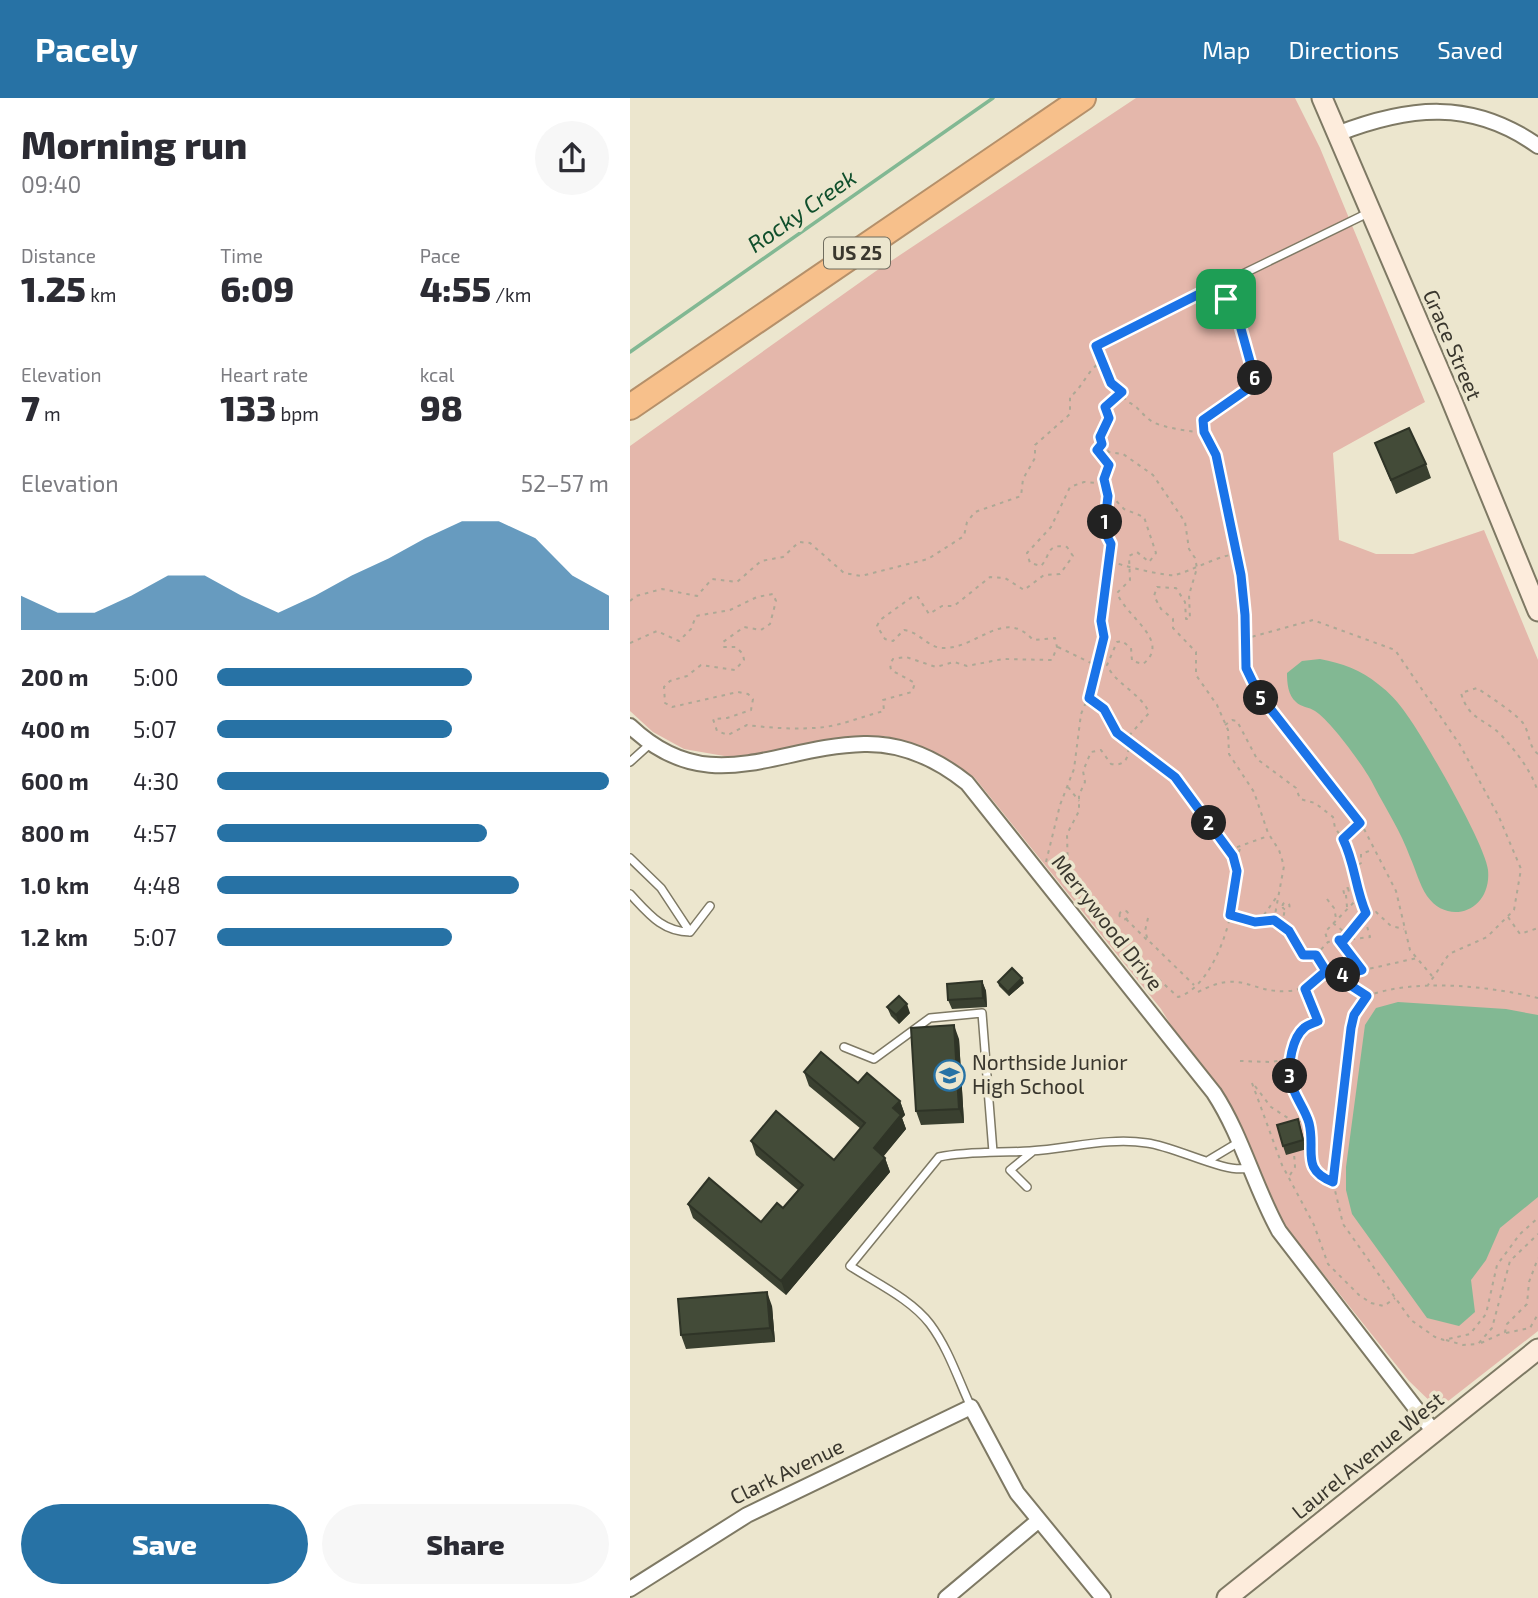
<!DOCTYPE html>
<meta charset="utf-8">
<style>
body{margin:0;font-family:"Exo 2",sans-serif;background:#f7f7f7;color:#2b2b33;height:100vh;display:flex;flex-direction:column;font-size:26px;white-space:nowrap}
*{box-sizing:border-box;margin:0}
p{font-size:23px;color:#7c7c81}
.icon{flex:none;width:38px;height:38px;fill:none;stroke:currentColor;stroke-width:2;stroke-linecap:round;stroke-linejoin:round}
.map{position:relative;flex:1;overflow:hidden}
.panel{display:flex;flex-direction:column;background:#fff;width:630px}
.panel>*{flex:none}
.pin{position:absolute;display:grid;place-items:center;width:60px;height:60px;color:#fff;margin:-30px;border-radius:14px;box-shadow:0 4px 10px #0006}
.km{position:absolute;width:35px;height:35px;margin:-18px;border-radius:50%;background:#222;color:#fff;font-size:19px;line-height:35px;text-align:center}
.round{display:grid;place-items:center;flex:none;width:74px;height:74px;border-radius:37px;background:#f7f7f7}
.headline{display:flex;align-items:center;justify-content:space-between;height:119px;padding:0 21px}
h1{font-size:38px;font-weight:800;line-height:52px}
.stats{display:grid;grid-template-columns:repeat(3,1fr);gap:10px;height:119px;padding:7px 21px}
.stats div{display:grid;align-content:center}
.stats b{font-size:35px;font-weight:800}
.stats small{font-size:19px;font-weight:400}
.stats p{font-size:19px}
.chart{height:196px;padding:14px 21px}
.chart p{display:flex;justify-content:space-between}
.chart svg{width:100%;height:126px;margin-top:7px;fill:#2772a5;opacity:.7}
.action{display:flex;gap:14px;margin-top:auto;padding:14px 21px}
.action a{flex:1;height:80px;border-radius:42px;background:#2772a5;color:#fff;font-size:28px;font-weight:800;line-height:80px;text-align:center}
.action a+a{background:#f7f7f7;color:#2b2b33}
ul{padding:0 21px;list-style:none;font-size:23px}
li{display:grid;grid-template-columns:112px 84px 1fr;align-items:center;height:52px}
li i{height:18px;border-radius:9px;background:#2772a5}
header{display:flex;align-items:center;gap:42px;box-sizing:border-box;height:98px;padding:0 35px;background:#2772a5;color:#fff}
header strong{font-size:33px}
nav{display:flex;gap:38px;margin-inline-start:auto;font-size:24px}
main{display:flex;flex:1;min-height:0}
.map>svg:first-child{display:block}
.green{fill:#e4b7ab}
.water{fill:#82b893}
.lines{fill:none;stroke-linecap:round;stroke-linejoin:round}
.stream{stroke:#82b893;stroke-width:3.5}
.lane-casing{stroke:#7e7964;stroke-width:10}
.street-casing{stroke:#7e7964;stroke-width:18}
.secondary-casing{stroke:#7e7964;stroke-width:23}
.highway-casing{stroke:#b5906a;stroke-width:28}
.path{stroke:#ada895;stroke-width:2;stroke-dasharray:3.5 5;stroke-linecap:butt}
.lane{stroke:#fff;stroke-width:7}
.street{stroke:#fff;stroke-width:14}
.secondary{stroke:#fdecdc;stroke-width:19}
.highway{stroke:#f7c08b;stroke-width:24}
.wall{fill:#3a4030}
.shaded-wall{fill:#2f3427}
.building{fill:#434b38;stroke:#2f3427;stroke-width:2}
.route-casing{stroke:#fff;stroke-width:14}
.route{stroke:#1a73e8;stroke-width:9}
.labels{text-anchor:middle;stroke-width:7;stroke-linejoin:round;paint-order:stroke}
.shield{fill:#ece6ce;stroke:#6f6c5e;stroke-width:2}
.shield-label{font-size:19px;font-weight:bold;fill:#3a372e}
.street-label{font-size:21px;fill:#3a372e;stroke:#ece6ce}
.poi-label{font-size:21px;fill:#3a372e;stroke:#ece6ce;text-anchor:start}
.water-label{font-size:23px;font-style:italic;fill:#104f2c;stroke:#ece6ce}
</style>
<header>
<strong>Pacely</strong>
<nav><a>Map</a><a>Directions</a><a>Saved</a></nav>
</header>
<main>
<section class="panel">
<div class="headline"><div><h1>Morning run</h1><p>09:40</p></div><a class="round"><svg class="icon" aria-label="share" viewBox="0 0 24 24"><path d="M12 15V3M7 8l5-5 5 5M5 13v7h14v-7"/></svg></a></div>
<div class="stats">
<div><p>Distance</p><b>1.25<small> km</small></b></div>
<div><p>Time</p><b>6:09</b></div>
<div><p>Pace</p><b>4:55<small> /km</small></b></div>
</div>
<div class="stats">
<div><p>Elevation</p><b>7<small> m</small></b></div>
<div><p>Heart rate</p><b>133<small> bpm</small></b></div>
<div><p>kcal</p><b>98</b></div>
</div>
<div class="chart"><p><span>Elevation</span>52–57 m</p>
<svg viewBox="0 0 160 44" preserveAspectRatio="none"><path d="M0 44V32L10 38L20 38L30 32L40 25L50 25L60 32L70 38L80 32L90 25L100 19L110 12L120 6L130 6L140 12L150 25L160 32V44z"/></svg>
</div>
<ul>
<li><b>200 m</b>5:00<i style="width:65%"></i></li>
<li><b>400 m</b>5:07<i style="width:60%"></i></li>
<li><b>600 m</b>4:30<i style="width:100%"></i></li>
<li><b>800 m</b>4:57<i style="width:69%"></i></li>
<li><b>1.0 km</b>4:48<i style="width:77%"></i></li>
<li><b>1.2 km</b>5:07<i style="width:60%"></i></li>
</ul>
<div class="action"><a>Save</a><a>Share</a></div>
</section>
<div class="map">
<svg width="908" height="1500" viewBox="0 0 908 1500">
<rect width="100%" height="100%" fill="#ece6ce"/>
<path class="green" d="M506 0H665L690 50 795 304 703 355 709 442 746 456H783L854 432 908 562V1233L808 1311 779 1283 656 1129 624 1061 531 911 344 679 289 647 255 638 195 642 147 655 100 659 54 651 23 634 0 613V348L246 173Z"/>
<path class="water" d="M690 561C712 565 731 572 748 586 759 594 769 605 777 617 794 640 856 748 858 772 862 812 819 829 797 798 789 786 786 772 780 759 771 734 756 711 744 688 736 671 700 622 685 613 679 609 671 609 666 604 658 597 657 585 657 575L672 563Z
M768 904 876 911 908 917V1099L870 1130 856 1162 841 1182 845 1214 829 1228 797 1220 722 1116 716 1092V1069L735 927 746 910Z"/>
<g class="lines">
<path class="stream" d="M0 254 363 0"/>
<defs>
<path id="lane" d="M587 187 608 220
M465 248 740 114
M0 664 21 645
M0 760 31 790 60 834
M0 796C18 815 32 834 60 834L80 808
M214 949 244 961 300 920 352 915 363 1054
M579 1062 609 1044
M397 1089 380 1072 402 1054
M341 1309C328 1281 318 1250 300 1226 281 1201 246 1185 220 1168L309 1059C339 1053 369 1055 400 1053 439 1051 477 1039 517 1045 547 1049 595 1076 618 1070"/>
<path id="street" d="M707 36C779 8 842 1 908 48
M0 628C79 703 146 648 234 646 273 645 307 661 337 685L584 995C612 1038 624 1088 649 1133L804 1334
M0 1491 117 1417 341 1309 387 1395 473 1500
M316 1500 409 1422"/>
<path id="secondary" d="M692 0 819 296 908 513
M597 1500 908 1251"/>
<path id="highway" d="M0 309 453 0"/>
</defs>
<use href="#lane" class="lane-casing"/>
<use href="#street" class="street-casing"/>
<use href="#secondary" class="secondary-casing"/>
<use href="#highway" class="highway-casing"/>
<path class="path" d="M610 229 627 285 573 322 574 334 586 357 605 445 616 517V570L628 595 733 729 766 793 780 852 802 878
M468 256 481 285 492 294 496 303C509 308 512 318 523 324 531 329 565 335 574 334
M472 346 479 354 493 356 523 377 555 424 559 451 565 460 567 470 559 497 560 521H556L555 504 546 490 527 489 524 498 531 511 543 521V530L566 554V577L587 607 598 632 599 656 624 694 638 735 649 752 654 768 644 822 659 833 673 857H686
M481 463C488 467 538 479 545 477 559 474 596 454 606 457
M0 503 6 498 32 491 67 498 82 481 107 484 131 463 153 459 169 444 180 445 214 475 231 478 298 461 334 438 337 424 345 414 391 398 393 381 405 360V347L440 316V299C453 289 460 268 471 265
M614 541 683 522 765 552 830 647 869 719 891 771 884 812 857 839 819 856 798 887
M0 545 27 533 49 543 61 531 66 518 100 512 127 499 143 496 146 503 140 526 131 532 114 529 93 544 94 549H106L113 556 114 562 105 572 71 567 57 578 40 583 34 589 35 605 42 609 108 594 118 596 123 601 121 612 97 620 83 621 87 633 98 637 117 627C140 630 170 632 195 629 215 626 234 618 254 613L253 602 282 594 285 585 261 572 260 566 263 561 276 559 306 569 324 564 337 568 373 561 422 562 427 549 425 540 403 542C374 509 347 551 313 550 298 550 290 534 274 532L263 543 255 541 247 528 250 522 282 499H288L299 516 312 508H324L360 479 375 480 394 492 414 477 430 476 443 458 437 449C416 445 421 457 411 468L400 465 397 455 421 429 440 389 454 384 469 385 494 411 514 419 526 455 519 464 507 454 499 458 500 482 487 495C496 519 542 543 513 566L502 563 501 550 492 543 487 544 477 567C485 586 512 596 519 615L498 639C499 654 500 669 481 666L471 652 461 654 453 673 455 684 449 697V713L437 736 438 776 444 789 469 814 497 852 548 899C589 887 613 795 603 758L545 679 487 636 474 611 459 600
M428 549 467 568
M595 627 602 622 607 623 627 661 666 690 670 701 685 705 703 719 705 730 713 741
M908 656C898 648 900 635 893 625 884 614 860 599 847 590L831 595C839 623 855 620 872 638 887 655 901 672 908 694
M438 689 449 703
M599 752 638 738
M606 762 610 751
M416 764 430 707 444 671 451 616 465 583 472 554 471 523 481 446 474 432 478 398 474 381 479 367 467 352 479 320 476 309 492 294
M724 769 713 741 730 725
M718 790 719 794 714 795 713 791Z
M716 797 717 809
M729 798 724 770 731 765V756L742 752
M697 801 704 810 706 820
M652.5 808a3.5 3.5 0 1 1 7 0a3.5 3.5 0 1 1-7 0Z
M489.5 817a4.5 4.5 0 1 1 9 0a4.5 4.5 0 1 1-9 0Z
M737 815 746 814 761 828 774 831
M601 818 625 824 643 822
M878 819 890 836 908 830
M518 820 515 833 518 842 564 887
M496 821 517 842
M629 824 648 797
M703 825 718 837
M652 826 655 811
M715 841 734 819
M710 842 732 871
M696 872 686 857 698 844 740 839 729 799 695 834 698 844
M707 878 787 860
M568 894C613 870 620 896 659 893 677 892 682 878 696 872L736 897
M908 900C859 888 785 880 737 898L724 917 721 930 703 1084 713 1126 781 1222 805 1239 814 1242 840 1236 856 1216 867 1167 890 1136 908 1120
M610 963 640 964 660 961
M622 985 652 1067 684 1127 698 1166 729 1197 741 1205 754 1208 765 1200
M625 988 641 1009 664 1024
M673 1014C687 1040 670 1071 702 1083
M668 1026C682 1010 662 996 660 979 659 960 665 946 673 930L688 923 675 891
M660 1077 665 1069 664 1055
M876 1235 900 1230 908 1216
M816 1242 833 1247 848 1246 862 1230 880 1163 908 1136
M851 1245 875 1234 877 1226 897 1206 899 1184 908 1160"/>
<use href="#lane" class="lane"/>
<use href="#street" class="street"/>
<use href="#secondary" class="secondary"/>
<use href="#highway" class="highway"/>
</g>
<path class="wall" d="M745 345 796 366 801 380 766 396Z
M352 883 356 893 357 909 322 911 318 902Z
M368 884 394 885 379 898 369 888Z
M257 909 280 915 269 926 261 918Z
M329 941 334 1025 291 1027 286 1013Z
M174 974 228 985 270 1003 275 1017 272 1020 276 1031 253 1058 255 1060 260 1074 156 1197 63 1120 58 1106 131 1124 153 1110 168 1092 126 1057 121 1043 204 1062 231 1031 179 988Z
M668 1021 677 1051 656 1057 653 1048Z
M142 1208 145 1244 56 1251 51 1237Z"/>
<path class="shaded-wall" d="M392 880 394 885 379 898 378 894Z
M352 883 356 893 357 909 353 900Z
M277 906 280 915 269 926 266 917Z
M324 927 329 941 334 1025 329 1011Z
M270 1003 275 1017 272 1020 276 1031 249 1064 244 1050 263 1010Z
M255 1060 260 1074 156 1197 151 1183Z
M137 1194 142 1208 145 1244 140 1230Z"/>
<path class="building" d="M779 330 796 366 761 382 745 345Z
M382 870 392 880 378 894 368 884Z
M352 883 353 900 318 902 317 886Z
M269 898 277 906 266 917 257 909Z
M324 927 329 1011 286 1013 281 930Z
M191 954 228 985 237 975 270 1003 263 1010 271 1017 244 1050 255 1060 151 1183 58 1106 79 1080 131 1124 147 1105 153 1110 173 1087 121 1043 146 1013 204 1062 235 1025 174 974Z
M668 1021 673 1042 653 1048 647 1027Z
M137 1194 140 1230 51 1237 48 1201Z"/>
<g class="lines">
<defs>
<path id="route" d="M587 187 608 220 626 285 573 322 574 334 586 357 611 477 615 517 616 570 628 595 730 725 713 741C725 765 725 790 736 815L714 842H709L732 872 706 878 737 898 724 917 721 930 703 1084C670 1071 686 1053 679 1025 675 1010 663 997 660 981 658 967 662 940 674 930 677 927 684 925 688 923L675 891 696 873 686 857H673L659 833 644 822 625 824 600 817 607 773 603 758 545 679 487 635 474 611 459 600 474 539 471 523 481 446 474 432 478 398 474 381 479 367 467 352 472 346 470 339 479 320 475 309 492 294 481 285 466 248Z"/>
</defs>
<use href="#route" class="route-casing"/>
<use href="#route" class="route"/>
</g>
<defs>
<symbol id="school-ring" viewBox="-11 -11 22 22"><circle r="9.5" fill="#ece6ce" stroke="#2772a5" stroke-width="1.5"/><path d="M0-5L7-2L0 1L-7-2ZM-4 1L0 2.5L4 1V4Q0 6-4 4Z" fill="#2772a5"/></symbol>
</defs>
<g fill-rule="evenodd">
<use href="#school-ring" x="302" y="960" width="35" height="35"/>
</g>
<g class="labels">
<rect class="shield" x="194" y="139.5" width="66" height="31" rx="5"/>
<g class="shield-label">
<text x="227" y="162">US 25</text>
</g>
<g class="street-label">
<text transform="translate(822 247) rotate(67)" y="7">Grace Street</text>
<text transform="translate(477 825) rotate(52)" y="7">Merrywood Drive</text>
<text transform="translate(738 1358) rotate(-39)" y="7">Laurel Avenue West</text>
<text transform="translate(157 1374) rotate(-26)" y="7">Clark Avenue</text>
</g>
<g class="poi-label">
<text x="342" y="972">Northside Junior<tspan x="342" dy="24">High School</tspan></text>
</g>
<g class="water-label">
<text transform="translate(172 113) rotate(-35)" y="8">Rocky Creek</text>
</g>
</g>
</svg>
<div class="pin" style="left:596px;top:201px;background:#1e9e55"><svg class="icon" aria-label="arrive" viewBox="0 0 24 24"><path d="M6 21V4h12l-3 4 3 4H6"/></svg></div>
<b class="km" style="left:475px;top:424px">1</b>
<b class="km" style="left:579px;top:725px">2</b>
<b class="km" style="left:660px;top:978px">3</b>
<b class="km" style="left:713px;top:877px">4</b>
<b class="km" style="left:631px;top:600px">5</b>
<b class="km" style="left:625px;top:280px">6</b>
</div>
</main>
